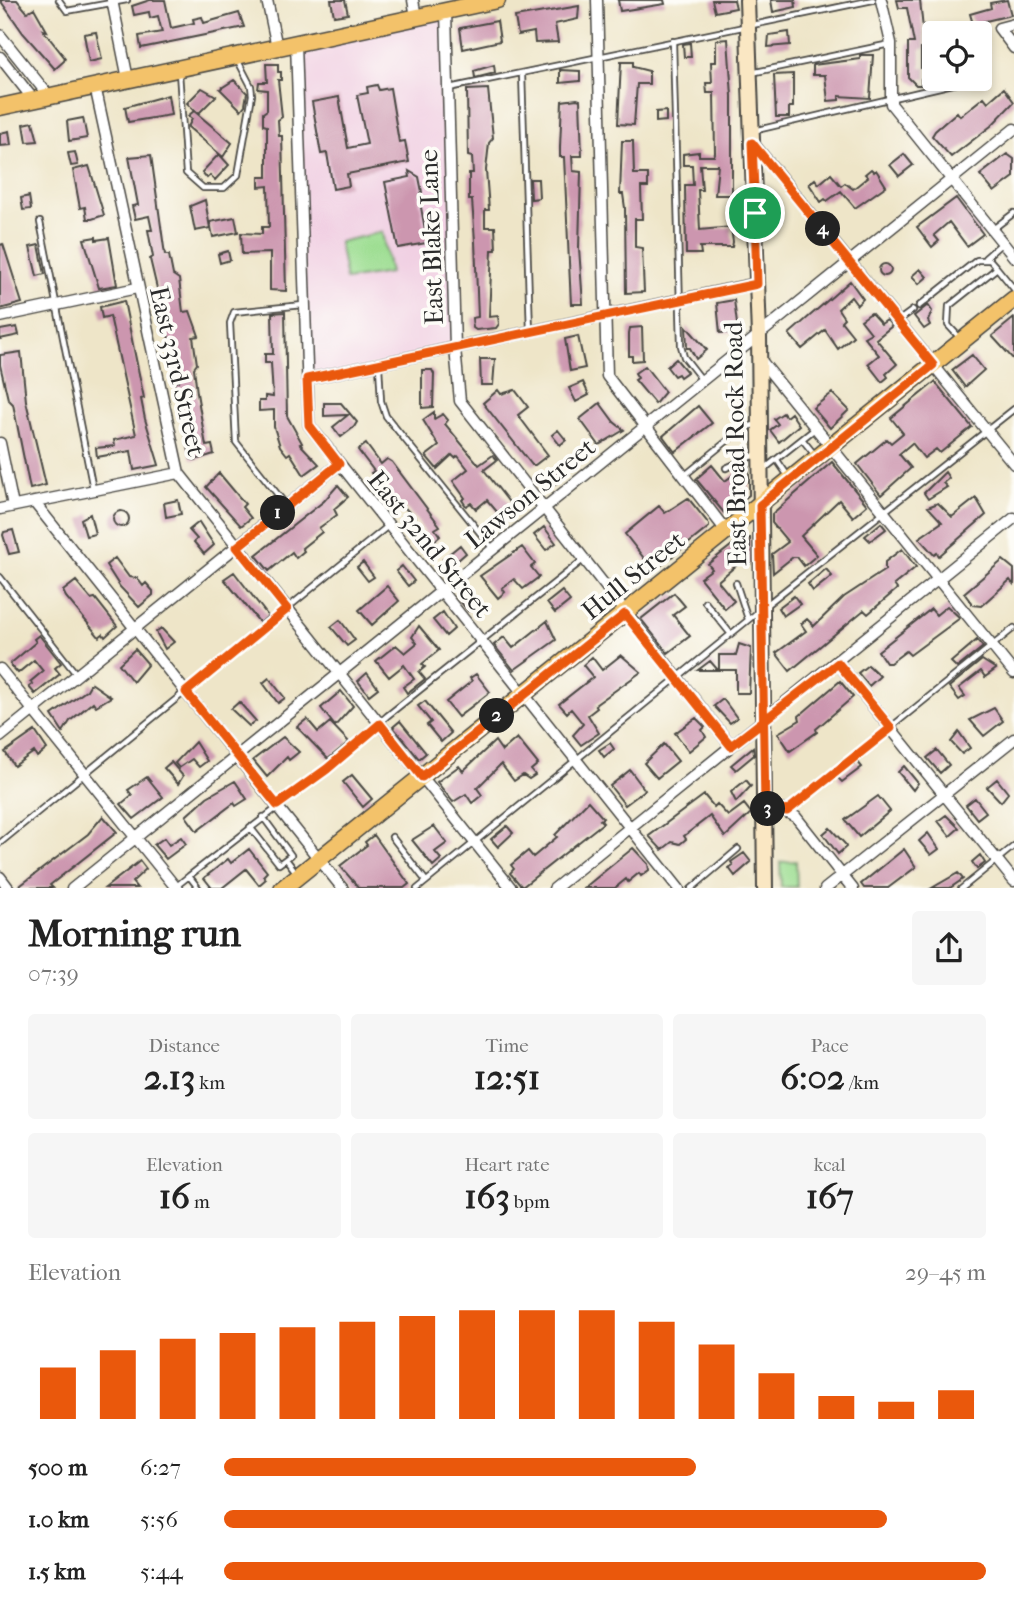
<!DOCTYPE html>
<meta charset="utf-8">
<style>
body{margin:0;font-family:"IM FELL French Canon",serif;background:#f6f6f6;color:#222;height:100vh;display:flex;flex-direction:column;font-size:26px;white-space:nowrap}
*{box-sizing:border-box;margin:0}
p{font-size:23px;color:#767676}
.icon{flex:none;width:38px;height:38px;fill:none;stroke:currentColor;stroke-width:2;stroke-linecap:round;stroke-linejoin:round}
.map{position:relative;height:888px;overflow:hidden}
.details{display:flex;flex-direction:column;background:#fff;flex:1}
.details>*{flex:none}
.fabs{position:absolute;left:922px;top:21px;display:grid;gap:14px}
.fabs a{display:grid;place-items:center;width:70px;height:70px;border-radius:7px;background:#fff;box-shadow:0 4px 10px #0003;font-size:35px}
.pin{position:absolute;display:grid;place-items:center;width:60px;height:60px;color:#fff;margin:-30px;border:4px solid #fff;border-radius:50%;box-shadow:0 2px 7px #0007}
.km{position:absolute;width:35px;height:35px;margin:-18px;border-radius:50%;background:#222;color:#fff;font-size:19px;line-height:35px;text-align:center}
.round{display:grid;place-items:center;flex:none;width:74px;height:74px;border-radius:7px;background:#f6f6f6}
.overview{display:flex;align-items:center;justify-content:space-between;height:119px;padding:0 28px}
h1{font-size:38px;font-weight:800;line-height:52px}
.metrics{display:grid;grid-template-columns:repeat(3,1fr);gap:10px;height:119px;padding:7px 28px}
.metrics div{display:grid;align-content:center;border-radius:7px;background:#f6f6f6;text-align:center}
.metrics b{font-size:35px;font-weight:800}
.metrics small{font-size:19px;font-weight:400}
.metrics p{font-size:19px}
.chart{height:196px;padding:14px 28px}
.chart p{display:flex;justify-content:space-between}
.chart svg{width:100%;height:126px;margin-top:7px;stroke:#ea580c;stroke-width:6}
ul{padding:0 28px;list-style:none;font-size:23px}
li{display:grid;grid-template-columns:112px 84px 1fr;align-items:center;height:52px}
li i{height:18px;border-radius:9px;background:#ea580c}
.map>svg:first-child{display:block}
.built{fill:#f1d0e3}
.green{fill:#9ede93;stroke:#64845f;stroke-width:2}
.building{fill:#cc96af}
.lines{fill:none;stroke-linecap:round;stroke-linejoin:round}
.service-casing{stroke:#484743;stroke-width:8}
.minor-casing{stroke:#484743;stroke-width:13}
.secondary-casing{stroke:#484743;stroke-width:18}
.primary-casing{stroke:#484743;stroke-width:19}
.service{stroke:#fff;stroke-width:4.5}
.minor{stroke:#fff;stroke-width:10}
.secondary{stroke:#fae7c3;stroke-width:14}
.primary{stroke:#f3c26a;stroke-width:16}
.route-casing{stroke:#fff;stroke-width:14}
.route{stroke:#ea580c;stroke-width:9}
.labels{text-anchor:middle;stroke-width:7;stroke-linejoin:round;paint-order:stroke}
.street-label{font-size:26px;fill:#2b2b2b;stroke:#fdfcf7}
</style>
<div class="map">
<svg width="1014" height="889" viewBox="0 0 1014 889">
<rect width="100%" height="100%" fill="#fdfcf7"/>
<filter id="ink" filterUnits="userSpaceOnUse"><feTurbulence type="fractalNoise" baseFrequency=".0143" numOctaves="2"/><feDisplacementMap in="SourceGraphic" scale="14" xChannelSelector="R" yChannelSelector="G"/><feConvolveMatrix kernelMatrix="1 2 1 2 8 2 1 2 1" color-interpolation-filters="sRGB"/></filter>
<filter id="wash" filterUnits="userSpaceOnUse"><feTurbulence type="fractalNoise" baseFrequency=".00686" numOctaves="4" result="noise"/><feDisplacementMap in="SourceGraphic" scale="28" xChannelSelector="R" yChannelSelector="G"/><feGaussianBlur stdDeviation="1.57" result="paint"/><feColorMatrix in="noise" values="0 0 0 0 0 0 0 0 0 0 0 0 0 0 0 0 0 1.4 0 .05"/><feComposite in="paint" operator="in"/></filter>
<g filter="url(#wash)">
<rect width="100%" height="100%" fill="#eee5c8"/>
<path class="built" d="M446 11 455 348 306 380 297 42Z"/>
<path class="green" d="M382 232 390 273 346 280 339 242Z
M796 861 797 887H781L780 862Z"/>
<g id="blocks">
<path class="building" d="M0 0H17L27 12 34 8 47 31 43 30 65 58 64 61 55 69 23 33Z
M150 0H165L171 28 194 23 193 19 202 17 204 23 239 13 244 27 141 48 139 36 162 32 158 16 150 18 149 12 134 15 132 6Z
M331 0H345L348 14 334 16Z
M618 0H664L665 4 620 11Z
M712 0H734L736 8 715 12Z
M771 0H795L796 7 773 12Z
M897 0H920L925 49H921V68H926V79H921V85H916L908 77V43H914L907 8H899Z
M1007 0 1011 15 973 24 970 14 991 8 990 3Z
M579 6 578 19 555 24 558 42 535 43 534 32 518 35 515 17Z
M497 21 500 41 463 49 460 28Z
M96 32 102 59 89 62 84 34Z
M789 32 790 45 768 47 769 35Z
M728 39 732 96V191L731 195H715L718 165H700L702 190H698L700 230 731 227 733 242 732 247H700L701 254H686L685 185H693L692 165H683V154L699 152V156H714L715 153 714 93H707L706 83H712L711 62H716V40Z
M690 43 691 57H684L683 44Z
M860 55H873L870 98 839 96V100L828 101 825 75H813V65L860 59Z
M621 62H633V67L649 71V84H637L634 125 618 124Z
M266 64H278V72H281V80H278L282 117 278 120 279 136H282L286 291 270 290V253L242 254 241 233 262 234V227H269L268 186 259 187V177H267V126L263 125V113L267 110V90L258 89 259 82H267Z
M494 65 495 73 475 78 474 71Z
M560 70 580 71V81L560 83Z
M793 74V107H789V117H776L774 75Z
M234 80 247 93 245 105 241 110 220 89Z
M377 85 379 90 390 88 399 142 405 141 409 162 347 174 349 186 333 189 327 153 321 154 312 102 339 97 348 148 367 144 357 95 368 93 367 87Z
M202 88 216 96 198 114 187 103Z
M1004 88 1014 102 991 126 951 157 932 136 935 131 957 112 960 116 984 97 988 102Z
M488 89 493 138 489 143 486 170 489 210H485V227H495L496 250H492L489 317 498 316 499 324 496 328 476 330 473 328 472 318 478 317 475 241 472 200H469V173H473L472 157 468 156 467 90Z
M168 95 171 115 128 122 125 107Z
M577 99 580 100 582 156H572L573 171 581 172 579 248 583 304H571L564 157H560V147L562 101Z
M194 111 232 143 223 157 188 127 192 119 188 116Z
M666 111V121L656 122V112Z
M83 118 87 138 69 141 67 121Z
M33 122 38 141 27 142 24 124Z
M9 131 11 145 0 146V133Z
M622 141H633L634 174H648V187H641L642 219H635V247L642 248 644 292 626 293 625 208 623 194H620Z
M75 152 78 165 71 166 68 153Z
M219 154 229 165 215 180 210 175 207 178 202 172Z
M904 154 913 165 899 176 890 165Z
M1007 154 1014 159V177L994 192 980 175Z
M151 155 165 255H169L173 275 179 279 183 312 190 311 199 336 193 337 197 364 194 368 197 393 206 446 212 445 214 454 195 460 191 459 188 447 174 382 179 381 150 259 153 257 148 230H152L149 216 135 219 132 206 138 205 129 157Z
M89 166 104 215 92 219H87L85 207 80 208 73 170Z
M871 169 874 172 876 170 886 186 855 208 841 191 827 201 825 199 821 202 809 184 815 179 819 184 831 174 841 186 845 183 853 189 868 177 865 174Z
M409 171 419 177 422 192 419 196 425 230 430 233 432 242 398 248 385 182 410 177Z
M530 179H538L539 198 531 199Z
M29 196 31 209 23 210 21 198Z
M956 198 983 234 967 246 949 222 934 235 939 241 932 247 917 227Z
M205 200 210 228 195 231 190 206Z
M235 217 238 232 213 237 210 222Z
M96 237V240L109 238 117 285 99 288 84 239Z
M3 244 22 303 0 309V245Z
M39 245 45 274 37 276 30 247Z
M228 251 230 260 220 263 218 254Z
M879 270a6 6 0 1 1 12 0a6 6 0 1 1-12 0Z
M920 269 927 277 919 284 912 276Z
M850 281 863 299 857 305 851 297 838 309 844 318 841 321 853 336 838 349 825 330 802 349 789 334Z
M734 300 738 332 720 333 717 303Z
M124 301 144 398 141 399 145 419 159 465 134 470 131 451 97 457 96 448 115 446 114 440 136 435 110 316 102 318 100 307Z
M928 305 932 311 928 321 930 325 924 329 914 316Z
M285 312 287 416 302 443 300 444 319 464 304 475 290 453 287 455 280 446 274 427V410L259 411V401H265V396L273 397 271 363H265V354H273L272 313Z
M871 313 881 324 887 320 892 326 876 339 897 364 886 374 888 377 882 382 868 364 879 355 864 337 871 333 861 320Z
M1014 318V360L992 336Z
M686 326 707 350 696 359 690 348H687Z
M17 327 19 335 0 339V330Z
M642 327 643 360 632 361V356H629V333L630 328Z
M578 336 585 368 570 371 565 339Z
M21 352 26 401 46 485 30 489 13 404 8 399 0 365V355Z
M972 355 984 370 965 387 952 370Z
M480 359H495L493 385H481Z
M676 359 687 372 680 377 678 374 674 376 667 367Z
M645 366 665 392 655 404 635 380 638 378 635 373Z
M422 370H432L434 374 433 407 422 408Z
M583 382 589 395 576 402 569 388Z
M935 382 972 427 940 453 936 449 924 458 912 443 899 454 911 468 881 495 857 464 887 439 891 443 903 433 891 418Z
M498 390 501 394 515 390 528 407 518 415 548 455 535 465H532L483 403Z
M832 393 849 410 830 428 813 408Z
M324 403H341L357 422 354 427 341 437 333 427 348 415 324 416Z
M600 403 614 422 624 430 599 445 580 419Z
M698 406 712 423 675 452 663 436Z
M434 412V419L443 414 448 420 445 424 479 465 493 455 497 460 484 470 515 510 504 520 487 500 476 509 471 503 466 506 462 500 465 498 453 481 468 469 458 456 455 458 452 455 437 469 426 456 439 446 423 420Z
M783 413 786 417 791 413 799 425 779 442 770 430 778 424 774 419Z
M558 430 566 440 560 445 552 435Z
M366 444 381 464 387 459 392 462 440 526 435 529 440 536 432 543 415 518 401 504 398 506 371 473 374 471 358 450Z
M832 462 867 505 853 517 839 500 801 536 817 555 804 566 797 557H793L773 573 772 554 788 542 772 523V514Z
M749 463V495L725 514 696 479 712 465 725 481Z
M555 470 562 479 553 486 546 478Z
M945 472 949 478 943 483 947 487 928 499 924 493Z
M219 473 245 504 242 507 251 518 241 526 206 487Z
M338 485 348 497 334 509 337 515 319 528 322 532 302 548 304 551 296 558 292 552 269 571 256 555 324 501Z
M688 498 709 524V527L654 571 625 534 659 506 665 513Z
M976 498 986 515 939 556 937 553 934 555 919 538 942 522 928 507 938 503 952 517Z
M178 500 181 514 166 517 164 503Z
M113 519a8 8 0 1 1 16 0a8 8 0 1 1-16 0Z
M90 514 95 534 86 536 81 519Z
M199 522 214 545 204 554 194 542 197 539 189 530Z
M881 523 886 529 870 541 865 536Z
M544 527 556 543 546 550 534 535Z
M13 530 19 552 9 554 3 535 4 532Z
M741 538H750V564H738L718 581 734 601 725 609 700 578 712 569 708 564Z
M460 545 466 553 448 569 443 559Z
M522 547 535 564 531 567 539 577 523 589 514 579 502 588 505 592 498 598 480 576Z
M902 549 916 567 894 585 897 589 868 614 864 610 790 671 776 653 806 631 801 624 807 619 814 626 844 597 885 570V562Z
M115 558 129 577 137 578 143 586 146 583 153 591V595L139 607 120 587 106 565Z
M1003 560 1014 569V585L1010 580 981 606 973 605 964 593Z
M363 562 374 577 368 581 357 567Z
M402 566 414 581 408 586 396 571Z
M826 569 832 576 813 591 808 584Z
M234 572 268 616 260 623 224 579Z
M76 581 91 599 95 598 117 626 105 637 103 634 99 637 66 597 63 591Z
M387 586 399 601 372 625 359 610Z
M466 589 478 602 479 606 472 610 468 611 457 597Z
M562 591 570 601 555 613 547 603Z
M674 593 685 606 673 615 690 636 668 653 641 619Z
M794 596 800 604 783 616 778 608Z
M947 606 960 618 910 655 906 651 890 663H886L878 651 931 609 936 615Z
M443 612 454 629 446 636 433 620Z
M340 620 355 640 347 646 331 627Z
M547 621 556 640 514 670 494 645 504 637 513 648Z
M419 626 439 650 422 664 425 667 419 672 425 679 407 693 403 687 414 679 404 665 389 677 376 661 396 645 405 653 417 643 412 637Z
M161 628 174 642 165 649 156 632Z
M39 635 61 663 55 668 60 674 35 694 29 687 33 684 30 682 43 671 34 660 18 673 10 664 36 642 34 639Z
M977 640 983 647 957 668 951 662Z
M739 644 751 648 749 693H736V670H719V655H736Z
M135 649 148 664 133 682 119 664Z
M621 655 641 672 595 705 597 708 588 715 599 733 581 745 573 735 583 724 571 709 567 713 559 704 593 677 583 665 592 657 602 670Z
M982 660 996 669 985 677 981 671 959 688 965 696 959 700 949 687Z
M710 661 718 670H698Z
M868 665 880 676 869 686 858 673Z
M367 673 378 688 369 695 358 681Z
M476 674 490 692 458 717 446 702 472 681 470 678Z
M269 678 285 698 278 703 263 683Z
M840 681 853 697 816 729 817 732 790 751 778 733 800 720 799 716Z
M91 683 111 697 96 706 93 702 70 721 63 732 52 715 87 690Z
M341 691 353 706 335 726 321 708Z
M723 699 737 718 730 723 714 706Z
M425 701 451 733 441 742 427 725 431 722 418 706Z
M239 702 256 721 249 726 231 709Z
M994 708 1003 721 984 736 970 720Z
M696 718 705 727 702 730 706 737 689 751 675 733Z
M307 719 318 732 330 722 349 742 328 759 297 727Z
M400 721 426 753 419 759 393 727Z
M35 731 47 749 37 757 34 752 14 766 5 752Z
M959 732 970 748 962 754 951 742Z
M283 737 299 752 289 760 287 757 267 777 253 760Z
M517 738 538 764 531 770 535 775 529 779 523 775 514 781 501 764 477 788 482 795 472 803 466 794 453 802 437 782 459 766 463 771 495 741 502 751Z
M195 742 207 761 199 767 192 759 179 768 175 763Z
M610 743 614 749 604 757 599 750Z
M664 744 678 761 657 778 644 763Z
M753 747 754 755 736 770 731 765Z
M937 750 949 765 940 773 927 758Z
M857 761 862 767 842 782 837 777Z
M171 762 183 776 178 784 164 768Z
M904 766 918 783 913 790 898 772Z
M630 770 645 790 625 805 610 786Z
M352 775 372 799 363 807 343 782Z
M147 777 163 797 134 819 121 804 132 795 128 790Z
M997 779 1008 793 1001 802 987 787Z
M746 780 751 786 736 802 731 792Z
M235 781 247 799 236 806 234 803 197 831 186 816 207 797Z
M704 795 714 807 717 804 728 816 744 804 751 813 725 837 710 816 684 836 686 839 680 844 672 842 662 850 649 836Z
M878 796 890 811 859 837 845 820Z
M975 798 986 812 977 819 966 805Z
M588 801 603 818 600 820 603 823 522 887 510 873 514 869 511 865 528 851 533 857 557 837 555 835Z
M946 815 959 828 950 836 938 821Z
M103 816 117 832 50 885 53 888H17L88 834Z
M434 826 447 843 435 852 441 859 433 866 412 840Z
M507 826 513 833 498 847 491 839Z
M830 828 845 844 846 847 838 854 823 834Z
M928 833 939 849 931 855 919 841Z
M374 835 409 884 404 888H359L340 866 367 845 365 842Z
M181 837 186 844 166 859 154 845 164 838 169 845Z
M633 848 648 864 649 870 641 876 639 873 628 882 626 879 615 888H584Z
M249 849 267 872 263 876 266 879 259 885 246 869 222 888H212L204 878 228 859 231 863Z
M904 849 916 867 888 888H864L861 884Z
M744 853 751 862 735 876 729 868 733 865 731 862Z
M980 855 985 863 977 869 972 862Z
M140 861 146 869 132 882 137 888H105Z
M958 873 963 879 950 888H932Z"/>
</g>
</g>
<g filter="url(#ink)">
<use href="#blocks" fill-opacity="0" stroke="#484743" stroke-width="2"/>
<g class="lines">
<defs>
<path id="service" d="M59 0 67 11 127 0
M673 41 681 346 684 357 702 380
M179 72 186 173 203 188H224L238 175 252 95 251 86 237 59
M522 73 530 332
M751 73 890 44
M449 88 873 0
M753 131 957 83
M40 222 93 489
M993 229 1014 213
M985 258 1002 243
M919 306 977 260H990L997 268
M898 321 913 310
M960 338 948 325 949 306 997 268 1014 289
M379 366 381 401 386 416 493 549
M814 454 802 439 816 428
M777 460 788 476
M726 468 759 453
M763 470 802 439
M684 476 743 428 758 424
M286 505 236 442 230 323 234 312 303 305
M0 577 77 675
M736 583 748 619
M705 602 730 633
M765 606 1014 409
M787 811 1014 628
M250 827 279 864 291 855 263 817
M392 837 426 881
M0 843 388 526
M286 859 296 872
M189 876 327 769 387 716 583 560
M174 888 189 876 199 889
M417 889 758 612
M691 889 738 849
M961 889 1014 846"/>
<path id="minor" d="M112 0 128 79
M267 0 277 47
M413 0 416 17
M597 0 607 376 727 532
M881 0 891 43V104L1014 257
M446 11 455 348 460 401 731 746
M1014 24 999 28 1014 48
M0 35 49 96
M296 43 309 425 679 889
M0 57 33 99
M95 86 179 473 512 889
M753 143 1014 464
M0 317 137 288
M759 358 1014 673
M307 379 757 283
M0 443 13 506
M34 502 343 889
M0 509 179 473
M838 663 1014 881
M0 669 177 889
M0 737 339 464
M765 808 783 810 796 817 853 889
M0 877 9 889
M72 889 1014 129
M554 889 1014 518
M825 889 1014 739"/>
<path id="secondary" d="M747 0 759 336 765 889"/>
<path id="primary" d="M0 107 497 0
M282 889 1014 299"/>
</defs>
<use href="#service" class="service-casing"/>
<use href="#minor" class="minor-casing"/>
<use href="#secondary" class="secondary-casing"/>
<use href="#primary" class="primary-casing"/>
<use href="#service" class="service"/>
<use href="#minor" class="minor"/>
<use href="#secondary" class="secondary"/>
<use href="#primary" class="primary"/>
</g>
</g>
<g class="lines" filter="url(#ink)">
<defs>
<path id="route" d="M755 213 757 284 307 379 309 425 339 464 237 547 287 609 186 692 277 805 327 769 380 724 422 777 625 614 731 746 838 663 891 728 787 811 765 808 760 505 933 365 752 143 755 213"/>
</defs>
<use href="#route" class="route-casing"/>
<use href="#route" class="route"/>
</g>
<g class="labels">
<g class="street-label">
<text transform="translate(431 237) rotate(-92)" y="9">East Blake Lane</text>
<text transform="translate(178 371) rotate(77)" y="9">East 33rd Street</text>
<text transform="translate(735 444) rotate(-91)" y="9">East Broad Rock Road</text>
<text transform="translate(530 493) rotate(-39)" y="9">Lawson Street</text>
<text transform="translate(430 544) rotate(51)" y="9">East 32nd Street</text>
<text transform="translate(633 575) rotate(-39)" y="9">Hull Street</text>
</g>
</g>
</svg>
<div class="fabs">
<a><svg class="icon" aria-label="locate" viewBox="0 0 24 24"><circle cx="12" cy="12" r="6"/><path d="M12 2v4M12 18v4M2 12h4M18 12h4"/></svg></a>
</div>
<div class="pin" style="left:755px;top:213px;background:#1e9e55"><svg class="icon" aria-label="arrive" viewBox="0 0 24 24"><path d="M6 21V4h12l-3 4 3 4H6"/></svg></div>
<b class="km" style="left:278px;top:513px">1</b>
<b class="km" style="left:497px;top:716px">2</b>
<b class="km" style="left:768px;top:809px">3</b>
<b class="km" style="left:823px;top:229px">4</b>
</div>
<section class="details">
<div class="overview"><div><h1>Morning run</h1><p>07:39</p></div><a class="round"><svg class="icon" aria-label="share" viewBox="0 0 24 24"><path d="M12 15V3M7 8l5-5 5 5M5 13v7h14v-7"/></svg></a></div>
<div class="metrics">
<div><p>Distance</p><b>2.13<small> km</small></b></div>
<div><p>Time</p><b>12:51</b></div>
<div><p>Pace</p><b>6:02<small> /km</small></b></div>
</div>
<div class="metrics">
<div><p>Elevation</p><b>16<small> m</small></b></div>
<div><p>Heart rate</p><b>163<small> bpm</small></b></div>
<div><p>kcal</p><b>167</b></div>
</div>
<div class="chart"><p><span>Elevation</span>29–45 m</p>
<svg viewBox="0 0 160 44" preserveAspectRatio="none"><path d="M5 44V26M15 44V20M25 44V16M35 44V14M45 44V12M55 44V10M65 44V8M75 44V6M85 44V6M95 44V6M105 44V10M115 44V18M125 44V28M135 44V36M145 44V38M155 44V34"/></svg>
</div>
<ul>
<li><b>500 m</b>6:27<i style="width:62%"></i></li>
<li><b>1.0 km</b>5:56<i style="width:87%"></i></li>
<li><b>1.5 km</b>5:44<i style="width:100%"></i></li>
</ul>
</section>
